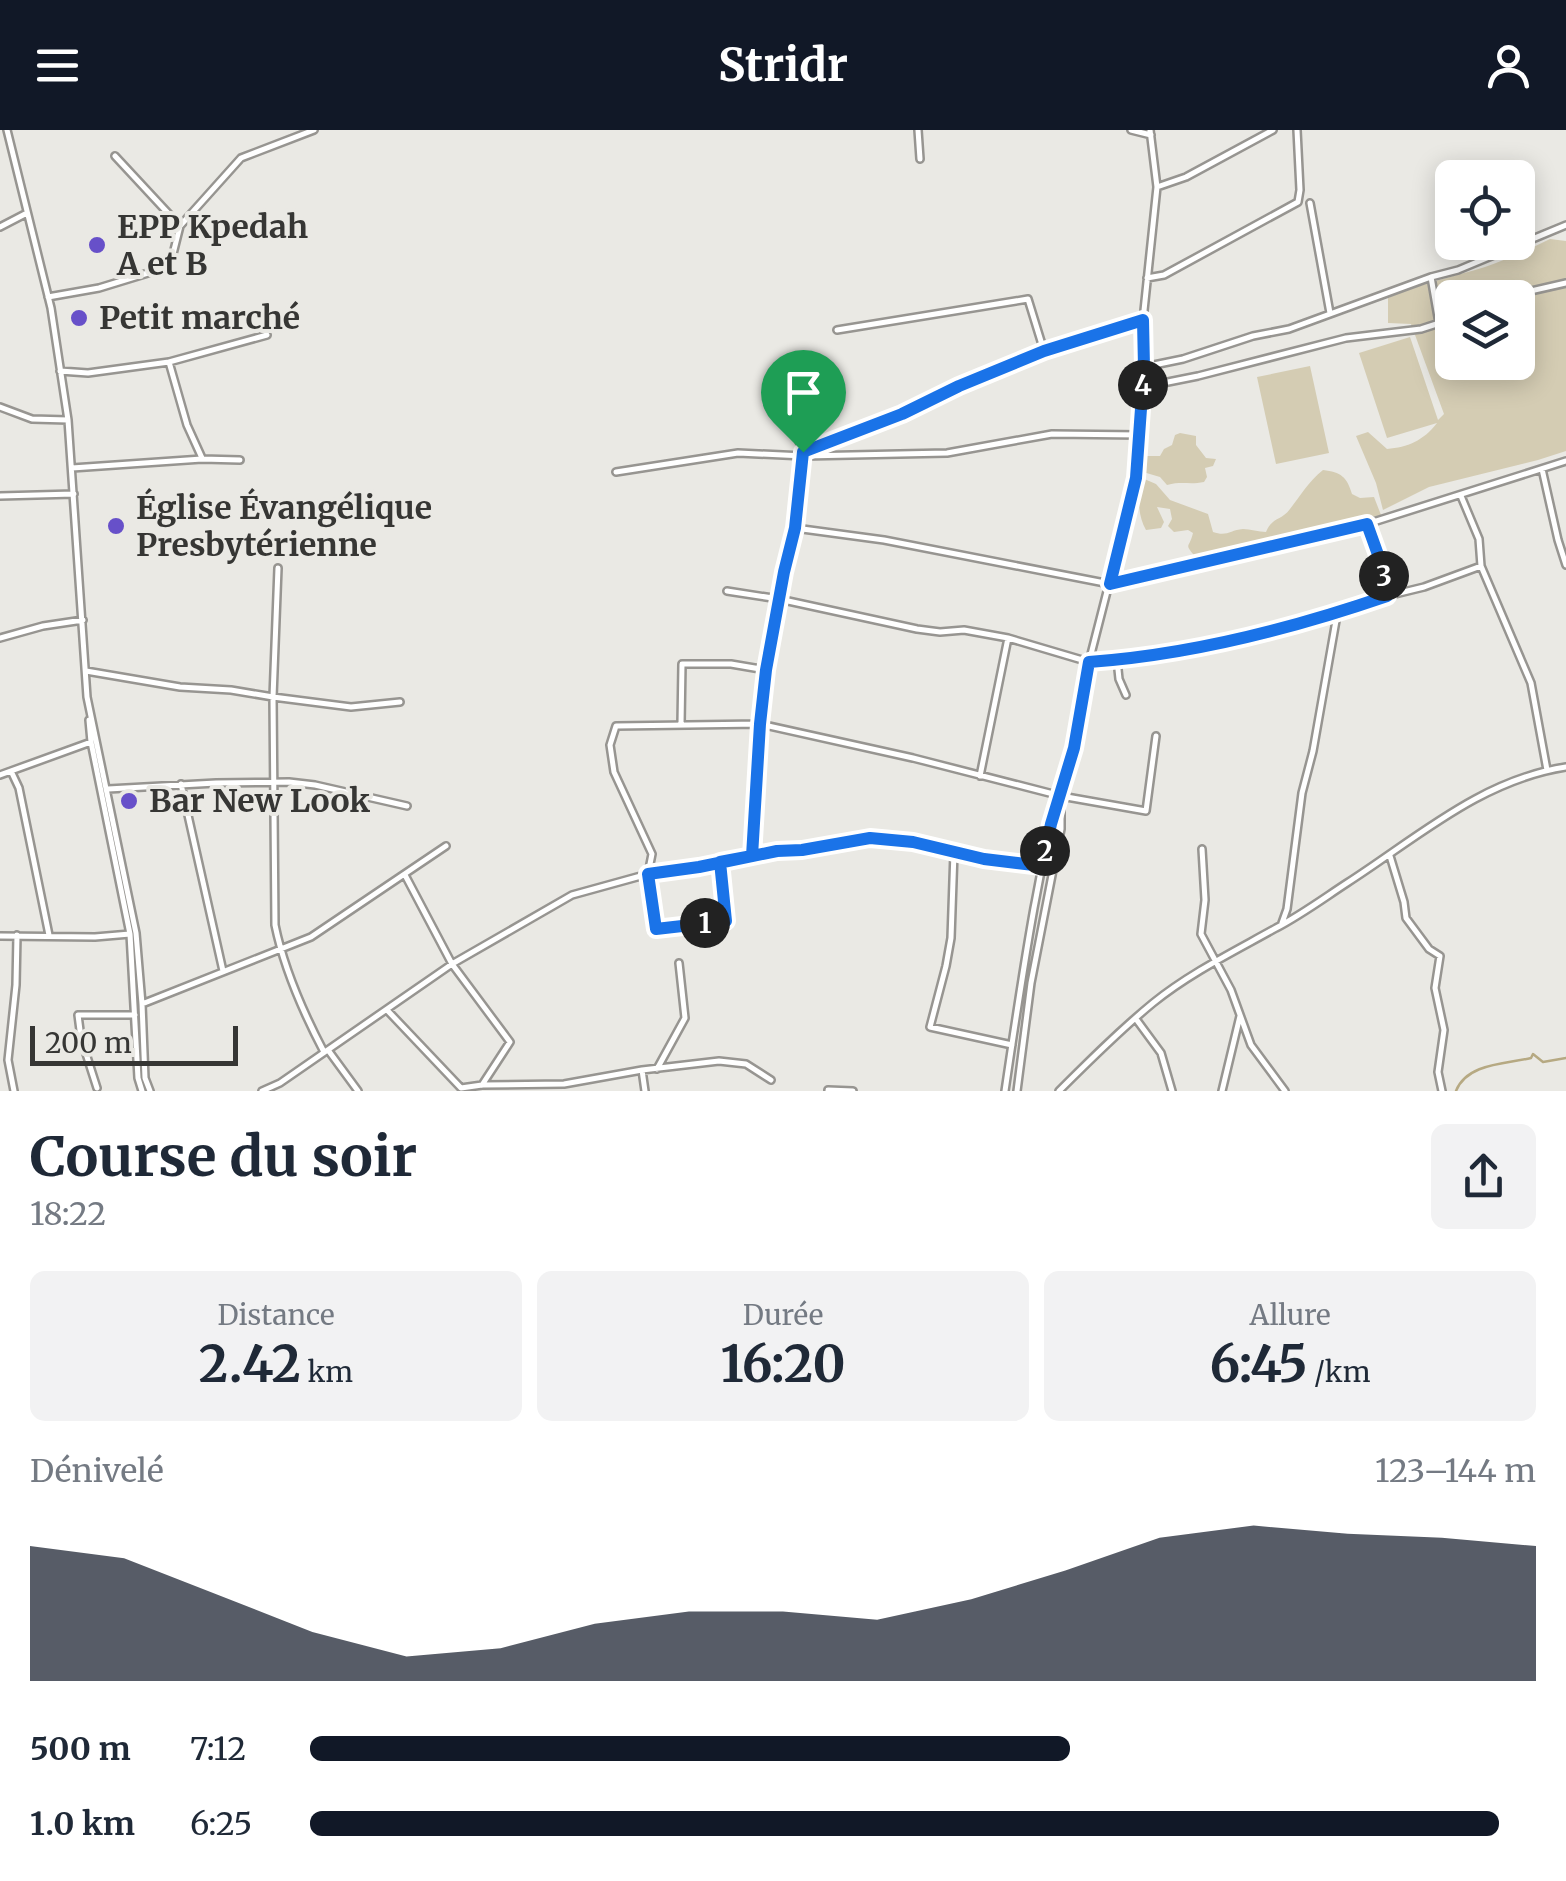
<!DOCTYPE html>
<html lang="fr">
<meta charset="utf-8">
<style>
body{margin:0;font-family:Merriweather,serif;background:#f2f2f3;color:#1f2937;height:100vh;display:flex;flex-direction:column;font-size:38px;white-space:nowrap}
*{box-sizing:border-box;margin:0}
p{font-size:32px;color:#747a83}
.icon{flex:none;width:55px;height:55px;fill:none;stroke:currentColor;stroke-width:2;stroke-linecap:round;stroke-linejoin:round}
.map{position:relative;height:961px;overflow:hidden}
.panel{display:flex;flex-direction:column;background:#fff;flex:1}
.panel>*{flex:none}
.fabs{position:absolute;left:1435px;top:30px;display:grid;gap:20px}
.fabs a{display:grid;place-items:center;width:100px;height:100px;border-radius:15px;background:#fff;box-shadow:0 5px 25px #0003;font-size:50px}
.scale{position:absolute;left:30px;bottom:25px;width:208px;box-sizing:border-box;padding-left:10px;border:5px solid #363634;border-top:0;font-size:28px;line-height:35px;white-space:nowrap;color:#363634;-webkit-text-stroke:8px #eae9e4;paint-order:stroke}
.pin{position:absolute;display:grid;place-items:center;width:85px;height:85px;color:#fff;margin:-102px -42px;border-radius:50% 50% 50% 0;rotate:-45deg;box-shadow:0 0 10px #0007}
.pin .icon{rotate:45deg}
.km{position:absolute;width:50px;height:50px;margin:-25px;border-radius:50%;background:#222;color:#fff;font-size:28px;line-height:50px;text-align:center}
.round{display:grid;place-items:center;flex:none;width:105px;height:105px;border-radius:15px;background:#f2f2f3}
.summary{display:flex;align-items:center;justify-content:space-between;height:170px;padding:0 30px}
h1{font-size:55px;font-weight:700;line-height:75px}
.metrics{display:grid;grid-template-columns:repeat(3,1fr);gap:15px;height:170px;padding:10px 30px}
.metrics div{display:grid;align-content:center;border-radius:15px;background:#f2f2f3;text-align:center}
.metrics b{font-size:50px;font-weight:700}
.metrics small{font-size:28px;font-weight:400}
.metrics p{font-size:28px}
.chart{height:280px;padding:20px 30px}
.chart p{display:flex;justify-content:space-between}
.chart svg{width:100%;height:180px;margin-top:10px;fill:#111827;opacity:.7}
ul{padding:0 30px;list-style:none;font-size:32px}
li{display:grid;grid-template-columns:160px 120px 1fr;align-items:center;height:75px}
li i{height:25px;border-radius:12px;background:#111827}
header{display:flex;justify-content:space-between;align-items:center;height:130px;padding:0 30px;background:#111827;color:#fff;font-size:45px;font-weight:700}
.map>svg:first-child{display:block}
.green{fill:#d4ccb3;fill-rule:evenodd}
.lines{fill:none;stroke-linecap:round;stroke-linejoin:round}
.stream{stroke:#b6a982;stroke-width:2.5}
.minor-casing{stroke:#979591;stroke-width:10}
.minor{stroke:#fff;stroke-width:5}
.route-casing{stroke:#fff;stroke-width:20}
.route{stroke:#1a73e8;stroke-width:12}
.poi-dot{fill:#6750c9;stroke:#eae9e4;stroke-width:4}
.labels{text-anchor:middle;stroke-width:8;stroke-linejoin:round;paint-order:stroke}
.poi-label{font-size:32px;font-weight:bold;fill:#363634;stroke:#eae9e4;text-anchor:start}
</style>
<header><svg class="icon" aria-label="menu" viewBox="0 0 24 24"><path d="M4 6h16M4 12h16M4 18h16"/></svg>Stridr<svg class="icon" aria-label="person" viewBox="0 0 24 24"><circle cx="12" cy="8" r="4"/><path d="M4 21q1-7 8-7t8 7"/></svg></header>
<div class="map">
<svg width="1566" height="961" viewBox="0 0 1566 961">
<rect width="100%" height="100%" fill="#eae9e4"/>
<path class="green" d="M1550 109 1566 111V321L1538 330 1429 357 1383 380 1376 353 1356 306 1368 302 1387 319C1408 317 1423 311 1437 293L1387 308 1359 223 1410 207 1438 290 1444 284 1411 194 1388 193V168C1419 154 1452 147 1485 137 1508 129 1529 119 1550 109ZM1452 168H1518V232H1452Z
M1310 236 1329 323 1276 334 1257 247Z
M1180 303 1196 306V315L1206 328 1216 329 1213 336 1205 338 1207 347 1204 352C1190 355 1182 351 1167 355L1160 347 1143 342 1146 326H1160L1164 319 1172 315 1175 305Z
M1323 340C1341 342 1347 347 1352 364L1360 368 1374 367 1381 385 1239 421 1197 429C1183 412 1189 420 1193 403L1188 400 1174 402 1168 396 1172 389 1170 379 1157 377 1164 392 1161 398 1146 400C1137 384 1138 366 1142 348L1156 354 1170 370 1208 384 1213 402C1227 407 1230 400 1243 399 1250 399 1259 402 1266 402 1272 387 1281 391 1290 379 1301 365 1308 352 1323 340Z"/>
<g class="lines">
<path class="stream" d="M1456 961C1467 933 1506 934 1531 928L1533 924 1543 932 1566 928"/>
<defs>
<path id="minor" d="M7 0 51 178 68 290 87 567 136 803 142 874 145 948 150 961
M918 0 920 29
M1131 0 1151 5
M115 26 180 96
M1157 57 1186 47 1273 0
M1310 73 1330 183
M0 97 27 83
M1431 147 1439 193
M1147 148 1164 145 1298 72 1300 60 1297 0
M48 167 99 158 161 139 172 128 180 96 241 28 314 0
M1500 168 1566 153
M837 200 1028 169 1044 221
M169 232 187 295 202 328
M1144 237 1183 229 1253 206 1289 199 1431 147 1458 140 1566 95
M60 241 88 243 169 232 267 205
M1143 257 1198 246 1346 208 1421 199 1452 189
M0 277 32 289 68 290
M803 323 902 284 959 256 1044 221 1143 190
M72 338 202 329 240 330
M1542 339 1558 410 1566 435
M616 342 738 323 804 326 947 323 1052 304 1140 305
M0 366 74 364
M1461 366 1479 409 1481 436 1531 553 1547 640
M1367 394 1381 433 1387 466
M795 398 884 410 1110 454 1367 394 1566 331
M278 438 273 567 351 577 400 572
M727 461 779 469 917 499 940 502 964 500 1008 508 1089 532 1117 530 1204 516 1337 483 1387 466 1424 457 1481 436
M0 508 43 496 83 490
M1117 530 1119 549 1126 565
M86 541 180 557 231 560 273 567 275 795C284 839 303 882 324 922
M89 590 91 612 130 804 138 948 142 961
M681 594 682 534H731L766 540
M11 641 19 658 49 805
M0 645 91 612
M980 646 1008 508
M181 654 223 841
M108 659 216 653 289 652 315 655 407 676
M1202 719 1205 770 1201 804 1231 860 1251 915 1285 961
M954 722 951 808 946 836 930 897 1012 915
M753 724 760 594 766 540 784 442 795 398 804 326 783 264
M1390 726 1404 772 1406 788 1429 819 1440 826 1435 858 1444 900 1438 942 1442 961
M720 732 726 791 656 799 648 744 652 724 614 642 610 615 616 596 760 594 913 628 1061 666 1146 681 1156 606
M405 745 452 834 510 912 482 955
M1282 793 1287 779 1302 663 1313 621 1337 485
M0 806 95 807 130 804
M142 874 311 807 446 716
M387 880 461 958 482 955 564 954 642 940 719 931 746 934 771 950
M1136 889 1161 923 1172 961
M328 920 358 961
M657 939 685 888 679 833
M642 940 645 961
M97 958 81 908 78 885H135
M828 960 853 961
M14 961 8 930 16 855 17 805
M262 961 280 953 452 834 572 765 648 744 699 737 777 721 802 720 870 708 913 712 984 729 1042 737
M1005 961C1014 900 1023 839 1034 778 1041 743 1046 708 1058 674
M1017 961 1031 853 1061 699V666L1074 618 1089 532 1136 348 1144 237 1143 190 1157 57 1150 0
M1059 961C1089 931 1120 900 1153 873 1190 843 1235 821 1276 798 1301 785 1324 768 1347 753 1417 708 1481 650 1566 637
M1222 961 1240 886"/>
</defs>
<use href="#minor" class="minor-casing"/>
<use href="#minor" class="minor"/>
</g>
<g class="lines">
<defs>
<path id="route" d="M803 322 795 398 784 442 766 540 760 594 752 726 720 732 726 791 656 799 648 744 699 737 777 721 802 720 870 708 913 712 984 729 1042 736 1051 694 1074 618 1089 532C1190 525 1291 499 1387 466L1381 433 1367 394 1110 454 1136 348 1144 237 1143 190 1044 221 959 256 902 284 803 322"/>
</defs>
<use href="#route" class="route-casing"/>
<use href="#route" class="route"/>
</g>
<g class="poi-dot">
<circle cx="97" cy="115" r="10"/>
<circle cx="79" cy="188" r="10"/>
<circle cx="116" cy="396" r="10"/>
<circle cx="129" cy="671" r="10"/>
</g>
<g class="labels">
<g class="poi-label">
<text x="117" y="108">EPP Kpedah<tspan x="117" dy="37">A et B</tspan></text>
<text x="99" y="199">Petit marché</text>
<text x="136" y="389">Église Évangélique<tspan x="136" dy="37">Presbytérienne</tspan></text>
<text x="149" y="682">Bar New Look</text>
</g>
</g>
</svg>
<div class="fabs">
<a><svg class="icon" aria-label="locate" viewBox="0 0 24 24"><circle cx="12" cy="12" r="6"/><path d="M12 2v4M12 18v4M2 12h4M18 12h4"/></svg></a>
<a><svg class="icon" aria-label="layers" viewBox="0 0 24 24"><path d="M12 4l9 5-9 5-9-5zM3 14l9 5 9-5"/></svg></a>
</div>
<div class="scale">200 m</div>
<div class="pin" style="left:803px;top:322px;background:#1e9e55"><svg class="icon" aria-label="arrive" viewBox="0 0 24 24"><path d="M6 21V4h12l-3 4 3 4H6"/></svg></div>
<b class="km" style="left:705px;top:793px">1</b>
<b class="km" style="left:1045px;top:721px">2</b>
<b class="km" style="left:1384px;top:446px">3</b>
<b class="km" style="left:1143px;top:255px">4</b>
</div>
<section class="panel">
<div class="summary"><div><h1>Course du soir</h1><p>18:22</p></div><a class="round"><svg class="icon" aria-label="share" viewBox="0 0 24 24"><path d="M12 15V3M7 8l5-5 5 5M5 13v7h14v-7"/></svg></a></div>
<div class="metrics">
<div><p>Distance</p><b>2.42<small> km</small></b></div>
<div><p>Durée</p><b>16:20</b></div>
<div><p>Allure</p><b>6:45<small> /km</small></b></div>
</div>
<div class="chart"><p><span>Dénivelé</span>123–144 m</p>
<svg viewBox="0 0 160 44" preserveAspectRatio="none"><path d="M0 44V11L10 14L20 23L30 32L40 38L50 36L60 30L70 27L80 27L90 29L100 24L110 17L120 9L130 6L140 8L150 9L160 11V44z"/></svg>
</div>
<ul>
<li><b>500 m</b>7:12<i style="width:62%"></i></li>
<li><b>1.0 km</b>6:25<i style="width:97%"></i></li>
</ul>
</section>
